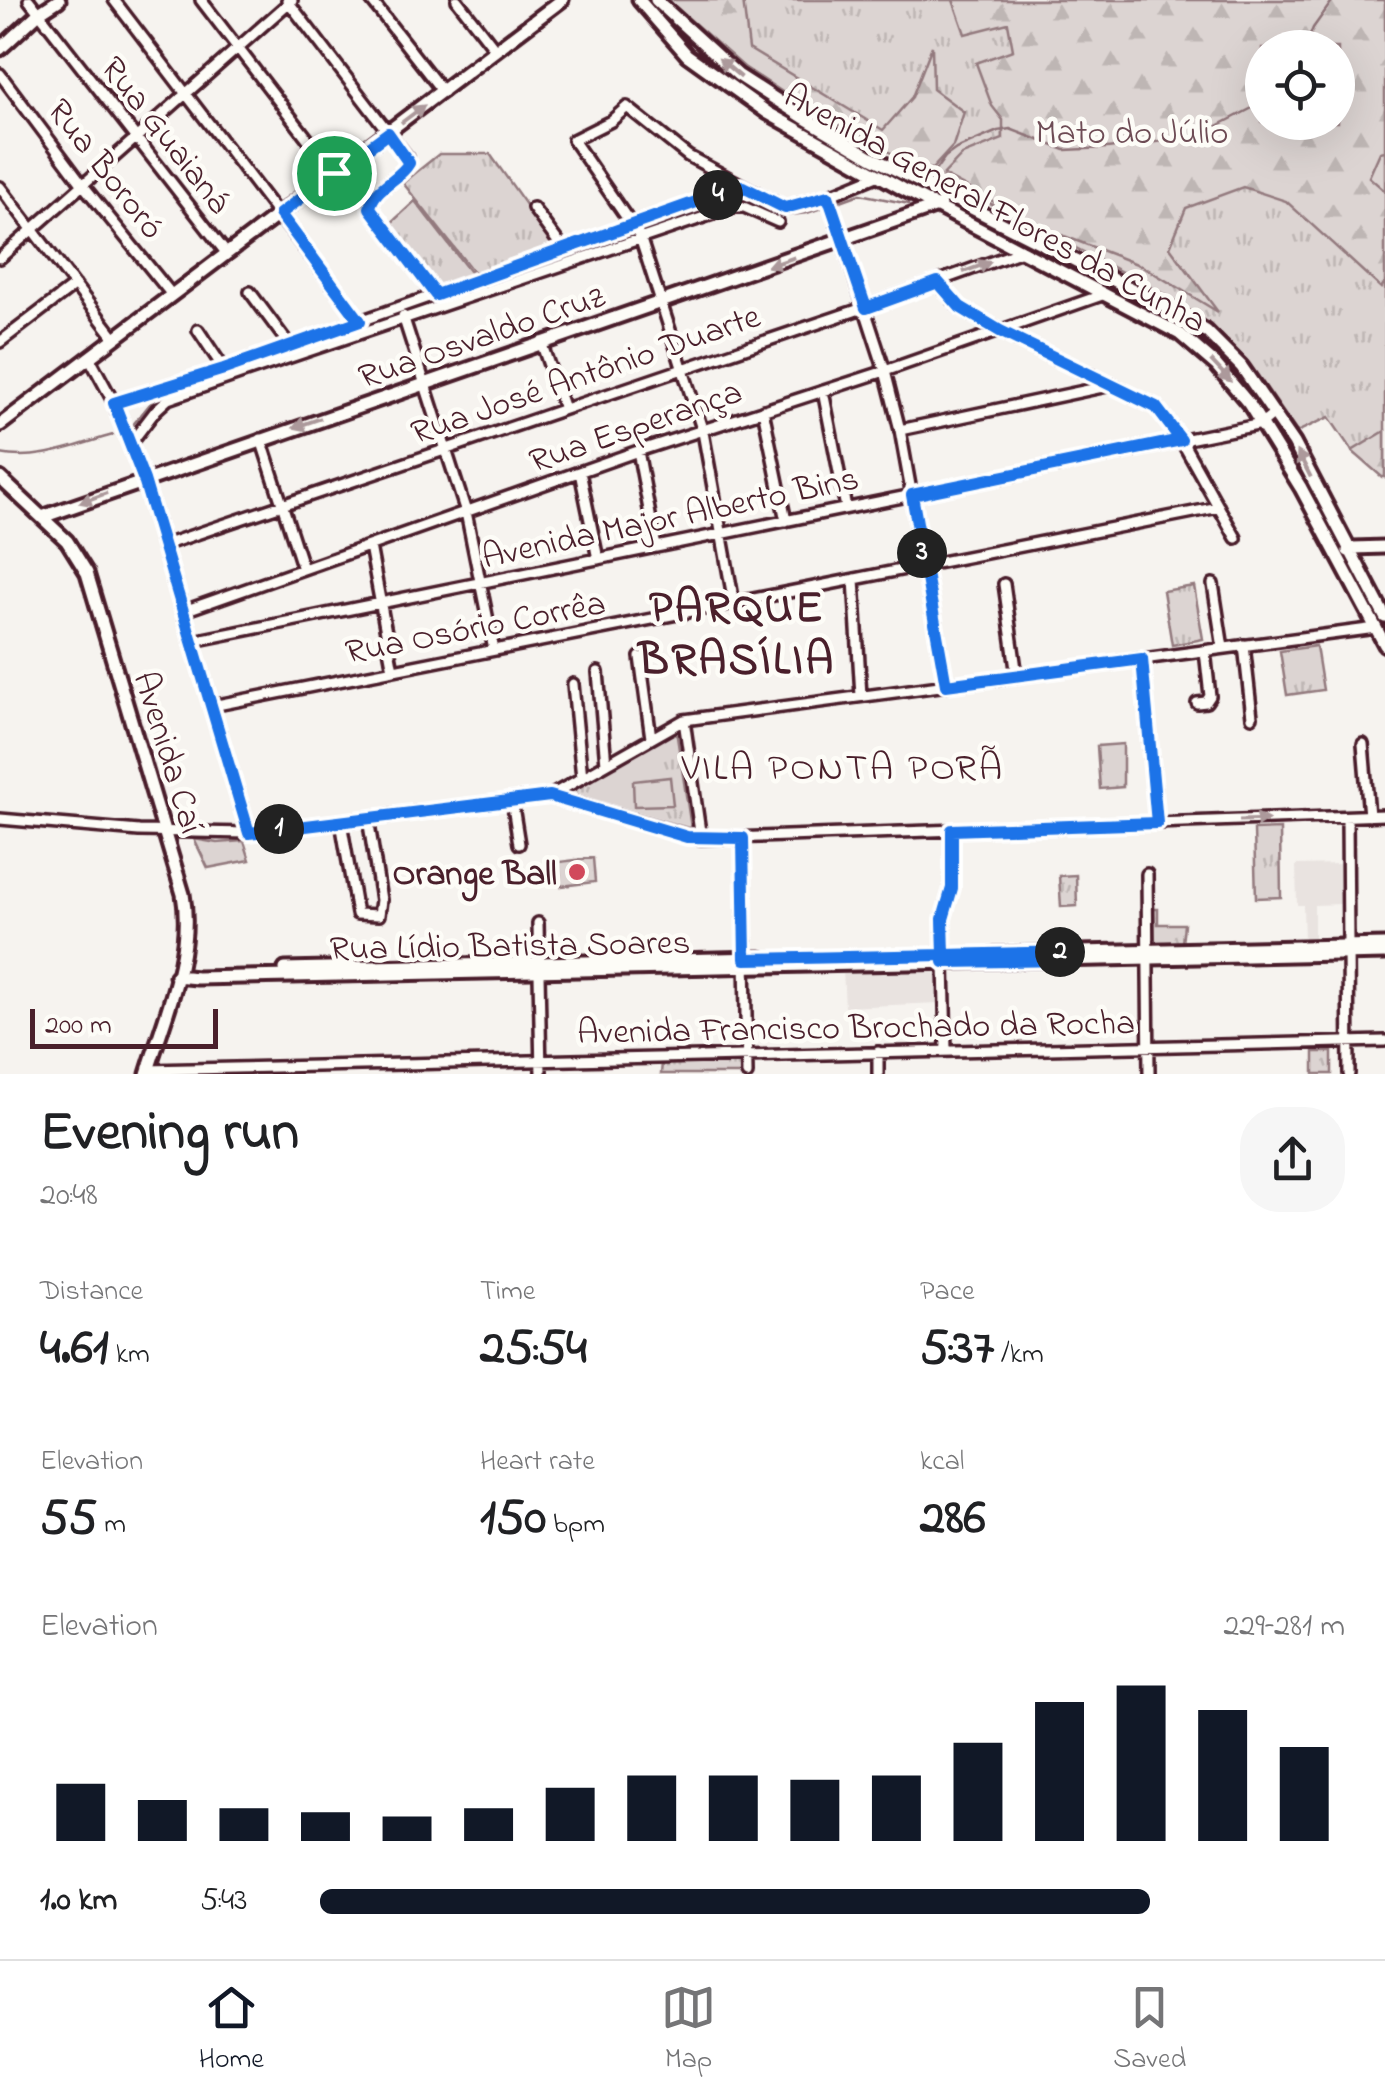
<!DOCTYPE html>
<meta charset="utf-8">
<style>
body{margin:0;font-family:"Indie Flower",sans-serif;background:#f6f6f6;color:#202124;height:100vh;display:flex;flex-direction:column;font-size:38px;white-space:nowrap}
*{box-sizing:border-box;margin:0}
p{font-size:32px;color:#757577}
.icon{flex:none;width:55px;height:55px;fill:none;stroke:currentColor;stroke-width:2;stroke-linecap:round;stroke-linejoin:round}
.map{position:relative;height:1074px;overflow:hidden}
.drawer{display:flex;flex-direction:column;background:#fff;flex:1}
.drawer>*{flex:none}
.tools{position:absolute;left:1245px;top:30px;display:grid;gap:20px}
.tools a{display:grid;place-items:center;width:110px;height:110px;border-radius:50%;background:#fff;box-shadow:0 10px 40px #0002;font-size:50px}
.scale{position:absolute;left:30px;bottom:25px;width:188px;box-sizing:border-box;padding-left:10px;border:5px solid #4a1f2b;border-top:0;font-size:28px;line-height:35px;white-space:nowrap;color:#4a1f2b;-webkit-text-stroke:8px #fdfcf7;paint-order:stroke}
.pin{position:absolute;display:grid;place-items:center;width:85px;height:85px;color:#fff;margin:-42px;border:5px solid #fff;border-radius:50%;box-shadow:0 2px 10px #0007}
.km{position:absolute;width:50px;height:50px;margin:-25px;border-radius:50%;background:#222;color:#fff;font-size:28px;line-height:50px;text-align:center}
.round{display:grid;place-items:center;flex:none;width:105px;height:105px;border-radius:40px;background:#f6f6f6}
.headline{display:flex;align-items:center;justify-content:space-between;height:170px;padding:0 40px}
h1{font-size:55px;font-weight:700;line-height:75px}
.stats{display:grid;grid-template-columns:repeat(3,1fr);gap:15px;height:170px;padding:10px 40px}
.stats div{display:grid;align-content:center}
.stats b{font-size:50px;font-weight:700}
.stats small{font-size:28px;font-weight:400}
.stats p{font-size:28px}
.chart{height:280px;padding:20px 40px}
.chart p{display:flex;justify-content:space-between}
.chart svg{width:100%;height:180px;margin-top:10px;stroke:#111827;stroke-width:6}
ul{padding:0 40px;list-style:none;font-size:32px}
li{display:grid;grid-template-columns:160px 120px 1fr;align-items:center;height:75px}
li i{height:25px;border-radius:12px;background:#111827}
.menu{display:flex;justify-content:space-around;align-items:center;height:140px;border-top:2px solid #e0e0e0;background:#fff;font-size:28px;color:#757577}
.menu a{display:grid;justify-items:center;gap:5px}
.menu .selected{color:#111827}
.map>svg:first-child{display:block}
.built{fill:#e9e3e0}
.grass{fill:url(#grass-tufts);stroke:#937a7e;stroke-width:2.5;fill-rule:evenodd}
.forest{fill:url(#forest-firs);stroke:#937a7e;stroke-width:2.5;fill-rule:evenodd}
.garden{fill:#dcd4d2;stroke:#937a7e;stroke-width:2.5}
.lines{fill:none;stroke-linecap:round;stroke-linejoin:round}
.stream{stroke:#8e7378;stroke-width:2.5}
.minor-casing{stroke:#4a1f2b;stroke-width:16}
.major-casing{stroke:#4a1f2b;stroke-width:19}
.minor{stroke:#fdfcf7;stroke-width:9}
.major{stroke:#fdfcf7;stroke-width:11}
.oneway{fill:#ac999b}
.route-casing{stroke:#fff;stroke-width:20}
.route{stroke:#1a73e8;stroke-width:12}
.poi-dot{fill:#d1495b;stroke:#fdfcf7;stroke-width:4}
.labels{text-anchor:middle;stroke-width:9;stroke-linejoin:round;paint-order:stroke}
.park-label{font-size:35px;fill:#6e4c55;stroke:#fdfcf7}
.street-label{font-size:35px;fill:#4a1f2b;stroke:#fdfcf7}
.poi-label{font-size:35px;font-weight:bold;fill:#4a1f2b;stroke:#fdfcf7;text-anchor:end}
.neighbourhood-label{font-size:38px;letter-spacing:2.5px;fill:#4a1f2b;stroke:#fdfcf7}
.district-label{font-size:45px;font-weight:bold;letter-spacing:2.5px;fill:#4a1f2b;stroke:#fdfcf7}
</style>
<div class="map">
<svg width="1385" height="1074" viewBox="0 0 1385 1074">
<defs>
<pattern id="grass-tufts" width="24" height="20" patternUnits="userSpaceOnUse" patternTransform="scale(2.5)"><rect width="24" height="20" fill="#dcd4d2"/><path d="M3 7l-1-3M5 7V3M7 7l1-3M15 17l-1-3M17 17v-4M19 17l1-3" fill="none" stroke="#beb6b4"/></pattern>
<pattern id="forest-firs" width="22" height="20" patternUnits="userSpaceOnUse" patternTransform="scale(2.5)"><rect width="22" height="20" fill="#dcd4d2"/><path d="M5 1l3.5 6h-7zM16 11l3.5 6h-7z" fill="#beb6b4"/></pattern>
</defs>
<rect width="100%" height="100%" fill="#f6f3ef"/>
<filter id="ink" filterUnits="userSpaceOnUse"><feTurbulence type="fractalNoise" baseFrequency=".01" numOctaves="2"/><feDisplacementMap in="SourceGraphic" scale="20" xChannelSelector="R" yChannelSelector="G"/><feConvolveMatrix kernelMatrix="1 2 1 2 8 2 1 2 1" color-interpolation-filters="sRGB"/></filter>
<g filter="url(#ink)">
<path class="built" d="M1342 864V904L1314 905V941L1304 942 1303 905H1297L1296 865Z
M938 966 939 1003 845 1007 843 969Z"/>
<path class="grass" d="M668 0H1385V477L1352 451 1329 417 1297 432 1250 364 1212 325 1162 293 807 108 744 67ZM1262 48H1338V122H1262Z
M439 154H490L556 247 475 274 403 183Z
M415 201 473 276 436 291 388 226Z
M1194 586 1203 639 1172 645 1163 591Z
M1316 646 1323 690 1287 695 1280 651Z
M676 730 692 834 562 794Z
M1123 744V787L1100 789 1097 746Z
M1280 829 1281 897 1256 898 1254 830Z
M194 839 217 843 244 841 250 860 208 868Z
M1076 875 1077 906 1061 907 1059 876Z
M1154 909H1158V924H1184L1182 944 1155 945Z
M1314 1052H1332V1074H1314Z
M747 1055V1074H661L662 1063 666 1058Z"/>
<path class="forest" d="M668 0H743L749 49 883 130 912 97 932 46 933 89 964 112 953 146 932 169 919 168 807 108 744 67Z
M953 0H1385V151L1380 152 1369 177 1385 191V282L1381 288 1286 201 1243 187 1186 208 1170 247 1218 312 1142 266 1046 229 943 175 962 155 1003 139V120L992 106 976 63 1013 50 1008 23 965 34ZM1262 48H1338V122H1262Z
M1385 431V477H1382L1352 451Z"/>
<path class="garden" d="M670 777 673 805 634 806 633 781Z
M593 858 595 882 561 886 559 862Z"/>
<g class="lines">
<path class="stream" d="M1305 48 1313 28 1333 0
M932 175 945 157 956 149 998 131 1010 129 1065 150 1107 148 1196 137 1262 103
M835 203 860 194 909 204
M641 231 732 199 756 202 782 216 807 213 827 206
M276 355 633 234
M131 427 154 399 202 380
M0 454C38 462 76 445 113 435"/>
<defs>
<path id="minor" d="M29 0 227 254
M114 0 360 321
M201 0 334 173
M287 0 408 158 407 168 374 195 370 209 436 295
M371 0 443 92
M457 0 495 49
M0 74 83 185 172 295
M0 187 115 338
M828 196 885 371 900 430 946 685
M533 208 564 250
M0 258 292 0
M938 282 959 307 1000 331 1156 407 1181 440 1236 538
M250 292 290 346
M403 316 466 512 494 650
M198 330 224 369
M0 342 75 285
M541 342 564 409
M89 357 114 403 144 480 249 833
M823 391 846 508
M114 403 224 369 741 187
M763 410 786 521
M900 430 1112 385
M261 439 303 569
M130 444 156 410 168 399 243 373 734 207H744L778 222
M638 451 656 547
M580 472 598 559
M164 545 866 307 1022 251
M370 546 393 670
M854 579 861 696
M1004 584 1017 676
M1213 584 1223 648
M734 603 703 432 640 237 573 140 611 121 627 107 688 156 785 208 828 196 879 175
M184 611 638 451 885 371 1105 294
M193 641 1262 424 1274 414
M1244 645 1252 717
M640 657 651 738
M1142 659 1157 823
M598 672 606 764
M573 684 582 778
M1197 703 1206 702 1210 696 1205 651
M212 706 1219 507
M684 720 701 839
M1363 744 1369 816
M550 796 684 720 1376 628
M512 800 519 844
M1347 817 1349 1074
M0 819 139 831 249 833 550 796 701 839 1385 815
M341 822 357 914 379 915 381 900 368 818
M743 838 747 1074
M1147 874 1149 1074
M538 923 541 1074
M946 1050 943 919 952 887V831
M148 1070 1385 1041
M878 1074V1052"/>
<path id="major" d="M639 0 687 55 768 113 903 189 1180 334 1216 365 1249 404 1301 488 1385 645
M656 0 738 75 803 117 871 157 1159 303 1206 331 1241 366 1294 443 1385 617
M0 49 39 13 59 0
M0 425 562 0
M0 478 67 541 87 573 183 894C194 954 164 1017 147 1074
M42 517 940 205
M1348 551 1353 548 1385 547
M994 954 1385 945
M285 969 761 958
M176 976 197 978 1385 953"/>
</defs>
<use href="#minor" class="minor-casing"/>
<use href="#major" class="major-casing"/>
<use href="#minor" class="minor"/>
<use href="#major" class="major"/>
</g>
<defs><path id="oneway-solid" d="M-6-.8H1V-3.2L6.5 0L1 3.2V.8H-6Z" transform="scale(2.5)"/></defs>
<g class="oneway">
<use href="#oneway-solid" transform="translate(730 68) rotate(-140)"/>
<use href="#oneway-solid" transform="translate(413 114) rotate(-37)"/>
<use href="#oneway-solid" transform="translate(781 262) rotate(161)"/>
<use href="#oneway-solid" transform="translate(977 267) rotate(-20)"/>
<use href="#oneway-solid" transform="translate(1221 371) rotate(47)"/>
<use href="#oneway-solid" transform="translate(307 423) rotate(161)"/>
<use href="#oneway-solid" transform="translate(1304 464) rotate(-117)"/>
<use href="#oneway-solid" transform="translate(93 498) rotate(160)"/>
<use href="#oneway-solid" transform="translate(1254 820) rotate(-2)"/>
</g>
</g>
<g class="lines" filter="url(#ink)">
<defs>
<path id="route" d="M334 173 280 214 360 321 224 369 114 403 144 480 249 833 550 796 687 837 743 838 745 959 944 955V962L1070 960V952L944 955 943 919 952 888V830L1157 823 1142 659 946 685 912 495 1181 440 1156 407 1000 331 960 307 938 282 866 308 828 196 785 208 741 186 436 295 370 208C373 187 399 181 409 163L388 133 334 173"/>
</defs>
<use href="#route" class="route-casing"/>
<use href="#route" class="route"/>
</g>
<circle class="poi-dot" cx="577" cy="872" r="10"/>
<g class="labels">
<g class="park-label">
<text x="1132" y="143">Mato do Júlio</text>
</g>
<g class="street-label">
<text transform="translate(167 134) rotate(52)" y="12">Rua Guaianá</text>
<text transform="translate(107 168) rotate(52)" y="12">Rua Bororó</text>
<text transform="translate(996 207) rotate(29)" y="12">Avenida General Flores da Cunha</text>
<text transform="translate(481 335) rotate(-19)" y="12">Rua Osvaldo Cruz</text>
<text transform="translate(585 373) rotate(-19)" y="12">Rua José Antônio Duarte</text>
<text transform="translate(635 425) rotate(-19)" y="12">Rua Esperança</text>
<text transform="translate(670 516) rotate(-12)" y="12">Avenida Major Alberto Bins</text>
<text transform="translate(475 626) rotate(-11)" y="12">Rua Osório Corrêa</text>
<text transform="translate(170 752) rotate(73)" y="12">Avenida Caí</text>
<text transform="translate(510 944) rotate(-1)" y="12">Rua Lídio Batista Soares</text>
<text transform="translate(856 1026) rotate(-1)" y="12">Avenida Francisco Brochado da Rocha</text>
</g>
<g class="poi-label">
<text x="557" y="884">Orange Ball</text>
</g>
<g class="neighbourhood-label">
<text x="842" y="779">VILA PONTA PORÃ</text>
</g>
<g class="district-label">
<text x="737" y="621">PARQUE<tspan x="737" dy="52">BRASÍLIA</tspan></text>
</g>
</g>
</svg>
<div class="tools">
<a><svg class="icon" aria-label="locate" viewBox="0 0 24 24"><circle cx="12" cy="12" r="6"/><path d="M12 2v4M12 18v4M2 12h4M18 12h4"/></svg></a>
</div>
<div class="scale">200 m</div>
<div class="pin" style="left:334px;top:173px;background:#1e9e55"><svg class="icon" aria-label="arrive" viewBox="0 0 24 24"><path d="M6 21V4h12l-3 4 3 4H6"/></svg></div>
<b class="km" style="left:279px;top:829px">1</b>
<b class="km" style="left:1060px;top:952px">2</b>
<b class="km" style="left:922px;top:553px">3</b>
<b class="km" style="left:718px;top:195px">4</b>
</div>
<section class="drawer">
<div class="headline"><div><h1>Evening run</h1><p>20:48</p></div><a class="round"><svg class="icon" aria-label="share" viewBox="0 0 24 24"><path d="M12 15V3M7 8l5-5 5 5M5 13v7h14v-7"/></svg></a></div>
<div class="stats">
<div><p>Distance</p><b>4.61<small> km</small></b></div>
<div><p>Time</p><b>25:54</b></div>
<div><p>Pace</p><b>5:37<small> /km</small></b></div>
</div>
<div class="stats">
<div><p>Elevation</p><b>55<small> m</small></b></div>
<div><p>Heart rate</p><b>150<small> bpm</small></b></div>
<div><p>kcal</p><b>286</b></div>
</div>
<div class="chart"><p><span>Elevation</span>229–281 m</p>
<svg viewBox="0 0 160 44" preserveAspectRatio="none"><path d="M5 44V30M15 44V34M25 44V36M35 44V37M45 44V38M55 44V36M65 44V31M75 44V28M85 44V28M95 44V29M105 44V28M115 44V20M125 44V10M135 44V6M145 44V12M155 44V21"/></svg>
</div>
<ul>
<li><b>1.0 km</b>5:43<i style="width:81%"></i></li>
</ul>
</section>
<nav class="menu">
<a class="selected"><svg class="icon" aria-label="home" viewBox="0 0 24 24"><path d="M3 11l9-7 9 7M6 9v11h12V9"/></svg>Home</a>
<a><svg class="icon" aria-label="map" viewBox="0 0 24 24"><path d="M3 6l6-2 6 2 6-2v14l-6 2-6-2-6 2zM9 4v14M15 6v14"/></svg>Map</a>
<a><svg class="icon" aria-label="saved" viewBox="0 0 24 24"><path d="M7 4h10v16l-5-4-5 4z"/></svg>Saved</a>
</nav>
